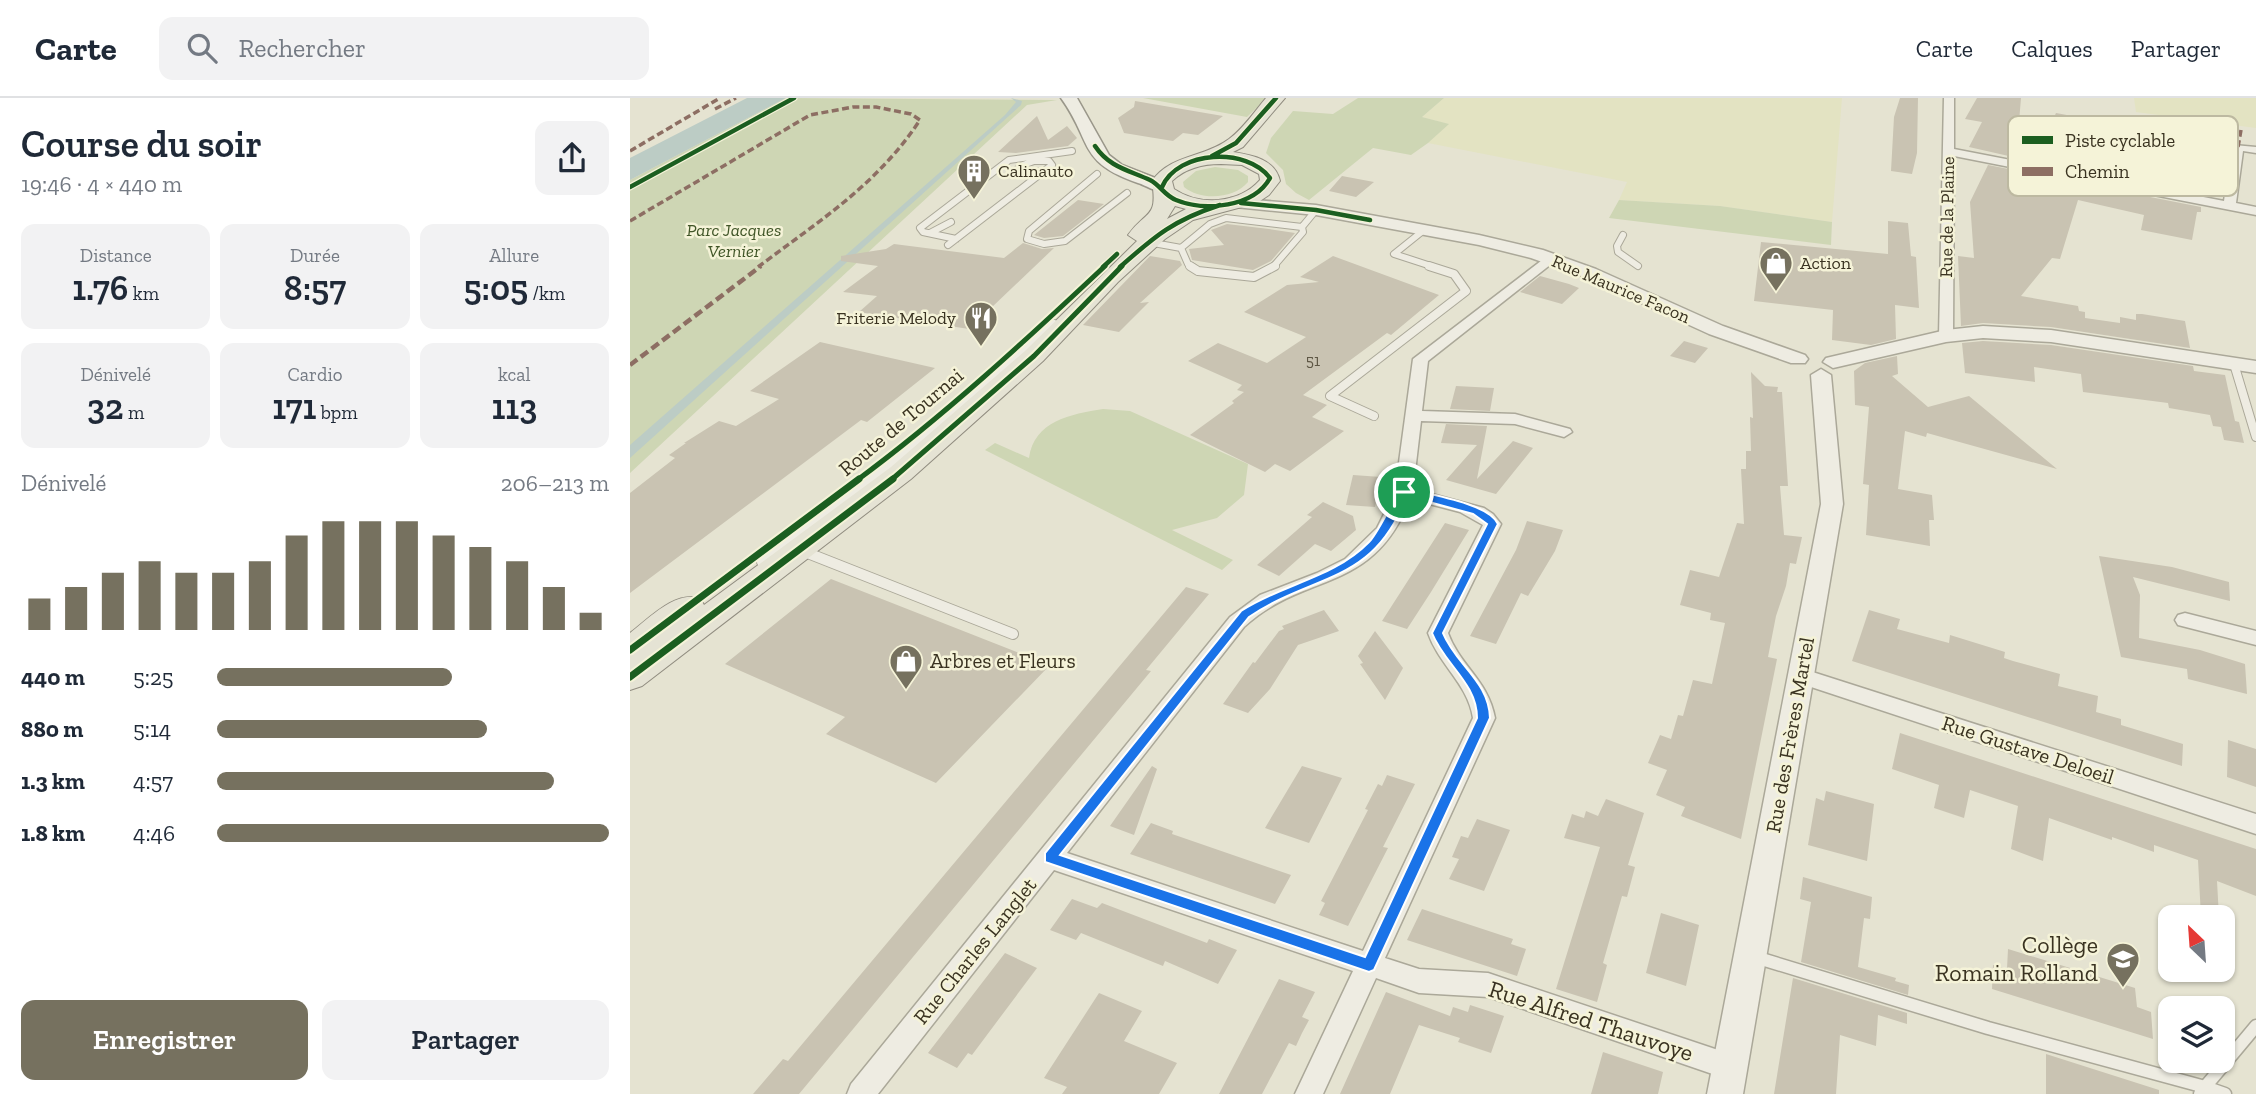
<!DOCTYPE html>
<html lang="fr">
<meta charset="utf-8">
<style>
body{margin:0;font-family:"Zilla Slab",serif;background:#f2f2f3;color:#1f2937;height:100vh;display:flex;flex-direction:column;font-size:26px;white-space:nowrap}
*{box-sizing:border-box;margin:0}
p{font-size:23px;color:#747a83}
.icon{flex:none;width:38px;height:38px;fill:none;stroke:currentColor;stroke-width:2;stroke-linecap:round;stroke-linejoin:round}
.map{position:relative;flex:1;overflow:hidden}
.drawer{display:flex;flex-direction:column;background:#fff;width:630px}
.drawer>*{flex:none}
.needle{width:46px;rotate:335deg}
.buttons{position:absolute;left:1528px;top:807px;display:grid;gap:14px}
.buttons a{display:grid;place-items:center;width:77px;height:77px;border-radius:14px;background:#fff;box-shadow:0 2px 5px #0004;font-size:35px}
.pin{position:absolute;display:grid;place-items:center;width:60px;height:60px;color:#fff;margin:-30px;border:4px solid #fff;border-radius:50%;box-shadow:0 2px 7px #0007}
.round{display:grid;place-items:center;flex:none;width:74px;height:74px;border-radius:14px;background:#f2f2f3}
.head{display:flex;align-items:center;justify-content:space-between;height:119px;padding:0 21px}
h1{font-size:38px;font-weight:600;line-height:52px}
.metrics{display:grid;grid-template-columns:repeat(3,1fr);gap:10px;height:119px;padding:7px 21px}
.metrics div{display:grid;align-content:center;border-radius:14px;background:#f2f2f3;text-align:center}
.metrics b{font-size:35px;font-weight:600}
.metrics small{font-size:19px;font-weight:400}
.metrics p{font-size:19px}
.chart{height:196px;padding:14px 21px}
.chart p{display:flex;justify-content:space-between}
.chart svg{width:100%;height:126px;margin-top:7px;stroke:#76715f;stroke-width:6}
.cta{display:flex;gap:14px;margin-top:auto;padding:14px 21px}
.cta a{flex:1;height:80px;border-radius:14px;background:#76715f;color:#fff;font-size:28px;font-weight:600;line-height:80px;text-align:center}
.cta a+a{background:#f2f2f3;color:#1f2937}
ul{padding:0 21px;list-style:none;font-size:23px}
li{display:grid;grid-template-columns:112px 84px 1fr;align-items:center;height:52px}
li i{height:18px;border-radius:9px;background:#76715f}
header{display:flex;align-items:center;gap:42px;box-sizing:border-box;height:98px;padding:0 35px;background:#fff;border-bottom:2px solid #e0e1e3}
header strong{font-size:33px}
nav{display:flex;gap:38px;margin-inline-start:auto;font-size:24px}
.search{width:490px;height:63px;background:#f2f2f3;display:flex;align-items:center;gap:18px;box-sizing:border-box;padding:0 24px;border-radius:14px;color:#747a83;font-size:26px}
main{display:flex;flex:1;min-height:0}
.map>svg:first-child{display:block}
.farmland{fill:#e3e3c2}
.green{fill:#ced6b4}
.water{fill:#bcccc5}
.building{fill:#c9c3b2}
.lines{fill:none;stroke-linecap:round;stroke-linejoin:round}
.service-far3-casing{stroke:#aba899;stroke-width:8}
.service-far2-casing{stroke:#aba899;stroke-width:10}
.service-far1-casing{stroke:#aba899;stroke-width:12}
.service-casing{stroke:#aba899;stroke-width:15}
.minor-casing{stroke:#aba899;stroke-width:3}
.tertiary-casing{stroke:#aba899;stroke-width:3}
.secondary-casing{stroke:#9a978a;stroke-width:3}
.primary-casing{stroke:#918d80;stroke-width:2}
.service-far3{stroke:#eeece2;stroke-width:6}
.service-far2{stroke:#eeece2;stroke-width:8}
.service-far1{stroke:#eeece2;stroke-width:10}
.service{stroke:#eeece2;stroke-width:12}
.minor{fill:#eeece2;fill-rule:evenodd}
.tertiary{fill:#eeece2;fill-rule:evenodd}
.secondary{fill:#eeece2;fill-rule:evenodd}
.primary{fill:#e5e3d4;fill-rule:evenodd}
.quiet-far1{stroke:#8d6e63;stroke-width:3.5;stroke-dasharray:7 3.5;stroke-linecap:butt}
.quiet{stroke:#8d6e63;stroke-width:4.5;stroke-dasharray:9 4.5;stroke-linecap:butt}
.cycleway-far2-casing{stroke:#f5f3d8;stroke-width:7}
.cycleway-far1-casing{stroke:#f5f3d8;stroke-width:9}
.cycleway-casing{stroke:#f5f3d8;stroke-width:11}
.cycleway-far2{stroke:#1b5e20;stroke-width:4.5}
.cycleway-far1{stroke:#1b5e20;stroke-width:5}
.cycleway{stroke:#1b5e20;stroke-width:7}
.route{fill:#1a73e8;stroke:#fff;stroke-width:2;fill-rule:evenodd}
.labels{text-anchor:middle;stroke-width:5;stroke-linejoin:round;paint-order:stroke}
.far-number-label{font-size:16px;fill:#5e5745}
.far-poi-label{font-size:18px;fill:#3a3321;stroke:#f5f3d8;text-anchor:start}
.far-street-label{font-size:18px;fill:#3a3321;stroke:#f5f3d8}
.far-park-label{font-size:18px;font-style:italic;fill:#415628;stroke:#f5f3d8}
.street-label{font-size:21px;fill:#3a3321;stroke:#f5f3d8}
.poi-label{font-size:21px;fill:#3a3321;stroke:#f5f3d8;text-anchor:start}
.near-poi-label{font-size:24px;fill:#3a3321;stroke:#f5f3d8;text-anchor:end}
.near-street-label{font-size:24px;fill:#3a3321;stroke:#f5f3d8}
.key{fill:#f5f3d8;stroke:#bdb9a1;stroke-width:2}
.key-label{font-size:19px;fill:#3a3321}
</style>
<header>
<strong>Carte</strong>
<div class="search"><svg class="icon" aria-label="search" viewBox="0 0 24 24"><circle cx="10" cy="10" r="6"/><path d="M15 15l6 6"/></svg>Rechercher</div>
<nav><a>Carte</a><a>Calques</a><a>Partager</a></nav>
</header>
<main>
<section class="drawer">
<div class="head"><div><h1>Course du soir</h1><p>19:46 · 4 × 440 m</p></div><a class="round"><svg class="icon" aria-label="share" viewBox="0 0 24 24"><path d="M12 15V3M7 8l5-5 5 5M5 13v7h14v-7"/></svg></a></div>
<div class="metrics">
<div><p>Distance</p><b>1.76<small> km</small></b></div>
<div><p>Durée</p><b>8:57</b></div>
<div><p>Allure</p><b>5:05<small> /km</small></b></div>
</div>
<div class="metrics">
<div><p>Dénivelé</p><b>32<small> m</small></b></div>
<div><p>Cardio</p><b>171<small> bpm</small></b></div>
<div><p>kcal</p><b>113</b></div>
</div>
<div class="chart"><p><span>Dénivelé</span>206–213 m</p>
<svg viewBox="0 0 160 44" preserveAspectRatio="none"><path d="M5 44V33M15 44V29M25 44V24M35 44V20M45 44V24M55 44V24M65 44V20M75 44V11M85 44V6M95 44V6M105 44V6M115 44V11M125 44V15M135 44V20M145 44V29M155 44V38"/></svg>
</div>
<ul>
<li><b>440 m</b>5:25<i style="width:60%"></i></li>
<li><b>880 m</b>5:14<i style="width:69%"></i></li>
<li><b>1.3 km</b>4:57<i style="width:86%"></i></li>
<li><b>1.8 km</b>4:46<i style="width:100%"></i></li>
</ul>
<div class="cta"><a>Enregistrer</a><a>Partager</a></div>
</section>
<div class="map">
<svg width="1626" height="996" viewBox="0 0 1626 996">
<rect width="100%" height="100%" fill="#e5e3d1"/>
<path class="farmland" d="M814 0H1212L1202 124 1090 108 989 102 997 84 798 45 818 26 792 19Z
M1504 0H1626V30L1506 14Z"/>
<path class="green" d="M156 0 427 2 397 7 0 375V82Z
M513 0H637L617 19Z
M728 0H814L792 19 819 26 798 45 781 57 743 50 679 102 666 95 656 86 653 72 636 55 641 40 663 13 703 16Z
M585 69 608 72 618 78V84C604 101 571 103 554 89L553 84 566 73Z
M989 102 1090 108 1202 124 1201 147 979 120Z
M473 311 500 313 618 366 614 397 587 420 542 432 603 462 592 472 355 352 365 345 399 360C404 323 441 316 473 311Z"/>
<path class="water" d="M117 0H156L0 82V60Z
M381 0 392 3 391 7 0 360V347L375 17 386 4Z"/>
<path class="building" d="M1270 0H1288L1287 55 1282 76 1261 73 1264 19Z
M1347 0H1391L1389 24 1419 30 1426 15 1523 33 1524 30 1551 35 1552 31 1585 37 1581 57 1437 30 1419 35 1405 64 1339 49 1352 24 1335 21Z
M505 3 593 18 568 37 553 35 543 43 494 35 488 20 504 9Z
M407 18 418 42 437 28 447 40 438 48 386 55 368 54Z
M386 67 393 73 410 69 396 80 373 77Z
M1358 67 1571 109V114H1567L1562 142 1511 132 1514 117 1448 102 1430 161 1422 160 1391 198 1448 208 1449 213 1455 214V220L1490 225V219L1506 222V216H1512L1555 223 1560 250 1421 229 1353 225 1331 228 1328 158 1344 160 1340 104Z
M712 78 744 84 726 99 699 93Z
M448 102 474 106 433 138 414 140 404 137Z
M1258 123 1278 125 1281 158 1286 159 1289 210 1265 207 1266 241 1241 247 1202 242 1203 212 1124 203 1131 144 1258 156Z
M597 126 639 131 665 135 641 163 623 172 562 162 559 151 594 147 581 132Z
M393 145 412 151 424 150 339 231 229 214 247 198 213 194 248 168 211 163V158L256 151 264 146 374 160Z
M520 158 550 163 552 167 510 205 519 204 489 234 453 227Z
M703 158 809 197 761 237 757 235 673 297 697 307 682 319 714 333 660 373 645 366 635 374 560 337 604 305 602 303 614 294 607 292 612 287 558 263 588 245 637 265 676 239 614 214 657 187 689 184 670 179Z
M910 178 939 186 949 190 932 206 890 194Z
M1054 243 1078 250 1065 265 1040 258Z
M1353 243 1421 247 1563 268 1564 273 1595 277 1605 323 1609 324 1614 345 1594 342 1591 329 1583 328 1580 317 1539 310 1538 305 1453 294 1451 276 1404 269 1405 284 1335 275 1332 245Z
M190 244 305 270 237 324 231 322 0 495V395L45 360 39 357 56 345H54L89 323 106 328 149 301 120 293Z
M1267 258 1268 276 1262 278 1298 309 1339 298 1427 371 1297 335 1296 339 1275 333 1268 391 1302 397 1304 422H1299L1300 448 1236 437 1239 387 1233 386 1239 309 1225 307 1224 273 1235 265Z
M1121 274 1135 288 1148 289 1147 294H1152L1158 388H1150L1154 437 1172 439 1166 466 1160 465 1156 488 1146 518 1138 559 1147 561 1111 741 1051 718 1055 709 1026 697 1037 672 1018 665 1030 637 1041 641 1048 617 1053 618 1063 582 1082 586 1095 525 1080 522 1081 515 1050 507 1060 472 1089 479 1107 425 1114 426 1111 371H1116V353H1121L1120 319 1123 320Z
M826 288 864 290 860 313 820 311Z
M816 326 857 328 847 381 883 343 903 350 866 396 816 382 847 347 811 345Z
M723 377 751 379 745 409 716 407Z
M693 404 723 418 726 432 701 453 685 446 649 478 627 467 682 419 677 417Z
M897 423 933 432 925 453 898 498 891 495 866 546 840 538 886 452Z
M815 425 839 432 801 494 777 531 752 523Z
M1469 458 1542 469 1599 484 1600 503 1503 479 1510 497 1509 540 1570 552 1615 566 1617 596 1558 581 1557 571 1491 559Z
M201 481 420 567 306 685 196 636 215 619 95 566Z
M556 489 579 496 516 572 521 573 169 996H123L153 961 158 963Z
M694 512 709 533 668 547 640 591 618 615 593 606 623 564 625 565 649 533 654 531 652 528Z
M1239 512 1270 521 1267 531 1319 545 1320 537 1375 554 1374 560 1383 563 1430 576 1428 588 1468 598 1466 614 1491 621V627L1553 646 1552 668 1222 563Z
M745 533 773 570 755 602 730 566 733 565 728 558Z
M1270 635 1626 751V798L1587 783 1589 819H1571L1568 762 1524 747V754L1482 739V742L1419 720 1413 763 1381 751 1388 708 1340 692 1334 720 1304 710 1309 687 1262 671Z
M1598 642 1626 651V689L1597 679Z
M522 668 527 671 504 737 480 728Z
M672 668 712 680 679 745 635 730Z
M757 677 785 686 753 749 758 750 718 828 689 817 695 805 691 803 738 712 735 711 748 686 752 688Z
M1196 693 1244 706 1237 763 1178 747 1186 700 1194 703Z
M976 701 1014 715 998 767 1005 769 997 799 992 798 973 865 977 867 967 904 926 891 970 749 934 740 942 716 954 720 956 713 968 718Z
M847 721 880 732 854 793 819 781 829 761 822 759 831 738 838 740Z
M521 725 543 733 542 736 661 777 645 806 500 756Z
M1173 779 1242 799 1240 821 1234 820 1228 869 1266 880 1265 883 1279 887 1278 897 1171 864 1181 804 1170 801Z
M442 801 467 810 472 805 577 845 579 841 607 852 588 886 535 863 533 868 451 835 446 842 420 832Z
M792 811 883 841 881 846 896 851 887 878 777 842Z
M1031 815 1069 827 1056 888 1016 875Z
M1378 851 1505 890 1507 909 1521 914 1523 941 1362 891 1363 867 1377 871Z
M375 855 407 870 342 957 338 955 327 970 298 955Z
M1163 880 1277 915V926L1248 917 1246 948 1210 937 1206 996H1144Z
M649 881 685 894 672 919 679 922 672 935 666 948 659 945 632 996H589Z
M756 894 820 918 823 909 838 914 840 907 874 918 861 955 828 944 830 940 789 927 760 996H710Z
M469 895 512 913 494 943 547 965 529 996H432L437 989 414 980Z
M973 954 1033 974 1028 996H961Z
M1416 956 1529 992V996H1416Z"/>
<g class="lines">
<defs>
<path id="service-far3" d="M467 76 399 133 397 141 414 146 435 143 497 95
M794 132 764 156 804 169
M300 135 321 124
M993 137 987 148 988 154 1008 168
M326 141 293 134 290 130 379 62 442 53
M518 144 551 150 580 126 596 120 672 129 686 112
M318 147 422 67 419 63H404L393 67
M551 150 558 166 563 169
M643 169 673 134 672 129"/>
<path id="service-far2" d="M560 168 568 173 624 179 645 168
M1604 266 1626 339
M744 318 700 298 836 193 824 176 799 168
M240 383 424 226"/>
<path id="service-far1" d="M170 452 383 536
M132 464 242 381"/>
<path id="service" d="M1125 859 1358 930 1575 989 1626 928
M1570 996 1575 989 1595 996"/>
<path id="minor" d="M1314 0H1324V51L1407 67 1421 36 1437 33 1600 63 1604 47 1626 49V55L1613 53 1606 105 1626 109V117L1324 58 1323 238 1316 242 1311 241 1309 238ZM1437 39 1599 69 1594 103 1418 69 1430 41Z
M920 156 927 160 925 163 798 263 792 313 885 316 940 331 942 334 934 339 885 326 791 323 783 391 854 410 863 416 871 426 818 535C830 568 858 582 865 620L755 860 789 871 858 875 1100 956 1110 960 1114 969 1110 978 1100 982 858 899 789 895 746 880 693 996H665L723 873 424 772 248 996H217L221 986 600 519 630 497 687 475 715 461 747 430 765 394 783 261ZM780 401 830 414 853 427 798 535C809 567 838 586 843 620L733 853 437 755 614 529C674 473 743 497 780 401Z
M1555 515 1626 533V547L1548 527 1545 522 1548 517Z
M1170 570 1626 716V736L1163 583 1160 578 1163 573Z"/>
<path id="tertiary" d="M601 100 686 107 849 137 913 152 966 171 1093 228 1175 257 1178 261 1175 265H1161L1079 236 954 179 901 160 849 147 686 117 595 108 593 105Z
M1353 228 1421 232 1626 263V275L1421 244 1353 240 1316 244 1203 270 1193 264 1196 260 1316 232Z
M1191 271 1201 277 1213 406 1113 996H1077L1191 406 1181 277Z"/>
<path id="secondary" d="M431 0H447L479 57 492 67 538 85 541 89 538 93C527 96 518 88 508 85 447 64 463 44 431 0Z"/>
<path id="primary" d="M636 0H655L613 49 603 54C622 57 645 61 650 83L639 97 627 105 563 122 535 141 488 184 413 263 281 381 12 588 0 592V535C20 520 44 493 70 500L74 507 261 369 395 253 507 143 498 137C517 111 528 121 522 83 541 56 574 60 599 41 613 31 625 13 636 0ZM591 66 612 67 629 76 630 82C609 106 569 108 544 91L542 83C556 70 572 66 591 66ZM545 108 556 111 537 121Z"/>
</defs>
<use href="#service-far3" class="service-far3-casing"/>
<use href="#service-far2" class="service-far2-casing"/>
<use href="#service-far1" class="service-far1-casing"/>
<use href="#service" class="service-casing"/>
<use href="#minor" class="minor-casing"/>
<use href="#tertiary" class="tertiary-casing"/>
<use href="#secondary" class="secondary-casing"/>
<use href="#primary" class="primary-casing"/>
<use href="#service-far3" class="service-far3"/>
<use href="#service-far2" class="service-far2"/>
<use href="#service-far1" class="service-far1"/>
<use href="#service" class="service"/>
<use href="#minor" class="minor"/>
<use href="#tertiary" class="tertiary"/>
<use href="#secondary" class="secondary"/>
<use href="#primary" class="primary"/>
<path class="quiet-far1" d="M85 11 106 0
M1608 49 1611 32
M0 53 90 0
M0 123 180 17 223 9H246L281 16 290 22C247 87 189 123 128 169"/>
<path class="quiet" d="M0 267 131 168"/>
<defs>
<path id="cycleway-far2" d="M465 48C479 69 498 72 520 82 530 87 535 98 546 102 575 114 624 109 640 80 617 49 548 52 532 89
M582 58 606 45 646 0
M0 89 164 0
M611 105 686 112 740 122
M473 169 487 156
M490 169C526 137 544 122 590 107"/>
<path id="cycleway-far1" d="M226 383C314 318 395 243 475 168
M260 383 404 258 492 168"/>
<path id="cycleway" d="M0 552 229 381
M0 579 263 381"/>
</defs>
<use href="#cycleway-far2" class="cycleway-far2-casing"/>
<use href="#cycleway-far1" class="cycleway-far1-casing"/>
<use href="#cycleway" class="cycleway-casing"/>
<use href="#cycleway-far2" class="cycleway-far2"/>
<use href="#cycleway-far1" class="cycleway-far1"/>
<use href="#cycleway" class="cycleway"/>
</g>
<path class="route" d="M774 390C796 396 859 405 868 426L813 535C826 567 859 583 860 620L744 872 739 874 415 764V755L611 513C652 486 704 480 739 444 750 433 765 395 774 390ZM777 398 843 416 857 426 802 535C814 566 847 585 847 620L735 859 430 757 619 519C686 474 743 487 777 398Z"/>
<defs>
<symbol id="building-pin" viewBox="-11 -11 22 30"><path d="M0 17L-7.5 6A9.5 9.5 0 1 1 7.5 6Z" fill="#76715f" stroke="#f5f3d8"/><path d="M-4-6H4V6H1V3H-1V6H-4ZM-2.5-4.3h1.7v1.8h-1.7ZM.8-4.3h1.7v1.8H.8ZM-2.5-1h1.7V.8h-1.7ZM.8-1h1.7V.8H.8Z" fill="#fff"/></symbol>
<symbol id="shop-pin" viewBox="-11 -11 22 30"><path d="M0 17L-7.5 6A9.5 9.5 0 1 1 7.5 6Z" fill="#76715f" stroke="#f5f3d8"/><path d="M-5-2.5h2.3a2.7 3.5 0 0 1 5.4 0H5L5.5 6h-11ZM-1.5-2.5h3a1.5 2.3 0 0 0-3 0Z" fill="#fff"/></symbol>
<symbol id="restaurant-pin" viewBox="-11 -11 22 30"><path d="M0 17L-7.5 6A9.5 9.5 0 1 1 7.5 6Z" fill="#76715f" stroke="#f5f3d8"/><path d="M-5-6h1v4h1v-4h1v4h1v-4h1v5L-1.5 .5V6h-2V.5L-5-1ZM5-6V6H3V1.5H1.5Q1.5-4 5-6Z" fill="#fff"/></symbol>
<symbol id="school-pin" viewBox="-11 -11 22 30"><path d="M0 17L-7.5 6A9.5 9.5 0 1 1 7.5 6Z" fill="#76715f" stroke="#f5f3d8"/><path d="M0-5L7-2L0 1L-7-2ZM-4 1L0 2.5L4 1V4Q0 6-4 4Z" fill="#fff"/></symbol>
</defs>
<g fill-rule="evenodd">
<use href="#building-pin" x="325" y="54" width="38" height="52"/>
<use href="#shop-pin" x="1127" y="146" width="38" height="52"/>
<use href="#restaurant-pin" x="332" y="201" width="38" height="52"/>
<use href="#shop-pin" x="257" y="544" width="38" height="52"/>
<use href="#school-pin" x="1474" y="842" width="38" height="52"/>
</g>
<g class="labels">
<g class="far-number-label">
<text x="683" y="268">51</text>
</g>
<g class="far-poi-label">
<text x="368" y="79">Calinauto</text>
<text x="1170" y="171">Action</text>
<text x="326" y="226" text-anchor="end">Friterie Melody</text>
</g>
<g class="far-street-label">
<text transform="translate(1317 119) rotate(-89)" y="6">Rue de la Plaine</text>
<text transform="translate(991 191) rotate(23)" y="6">Rue Maurice Facon</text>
</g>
<g class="far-park-label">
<text x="104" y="138">Parc Jacques<tspan x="104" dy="21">Vernier</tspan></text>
</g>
<g class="street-label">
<text transform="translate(271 324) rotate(-40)" y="7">Route de Tournai</text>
<text transform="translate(1160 637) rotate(-80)" y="7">Rue des Frères Martel</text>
<text transform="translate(1398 652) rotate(18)" y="7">Rue Gustave Deloeil</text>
<text transform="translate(345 853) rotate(-51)" y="7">Rue Charles Langlet</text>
</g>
<g class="poi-label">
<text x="300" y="570">Arbres et Fleurs</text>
</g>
<g class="near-poi-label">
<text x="1468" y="855">Collège<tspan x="1468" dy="28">Romain Rolland</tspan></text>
</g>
<g class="near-street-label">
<text transform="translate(961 923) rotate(18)" y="8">Rue Alfred Thauvoye</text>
</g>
</g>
<rect x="1378" y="18" width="230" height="80" rx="10" class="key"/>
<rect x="1392" y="38" width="31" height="8" fill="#1b5e20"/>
<rect x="1392" y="69" width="31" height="9" fill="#8d6e63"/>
<g class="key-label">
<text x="1435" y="49">Piste cyclable</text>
<text x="1435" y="80">Chemin</text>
</g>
</svg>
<div class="buttons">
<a><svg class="needle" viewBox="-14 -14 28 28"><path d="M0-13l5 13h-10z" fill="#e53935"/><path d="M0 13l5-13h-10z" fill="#747a83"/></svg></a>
<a><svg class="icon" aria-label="layers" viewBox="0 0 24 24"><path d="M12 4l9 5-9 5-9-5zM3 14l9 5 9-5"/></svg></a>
</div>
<div class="pin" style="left:774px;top:394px;background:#1e9e55"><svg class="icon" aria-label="arrive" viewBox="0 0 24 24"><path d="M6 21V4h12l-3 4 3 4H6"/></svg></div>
</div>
</main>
